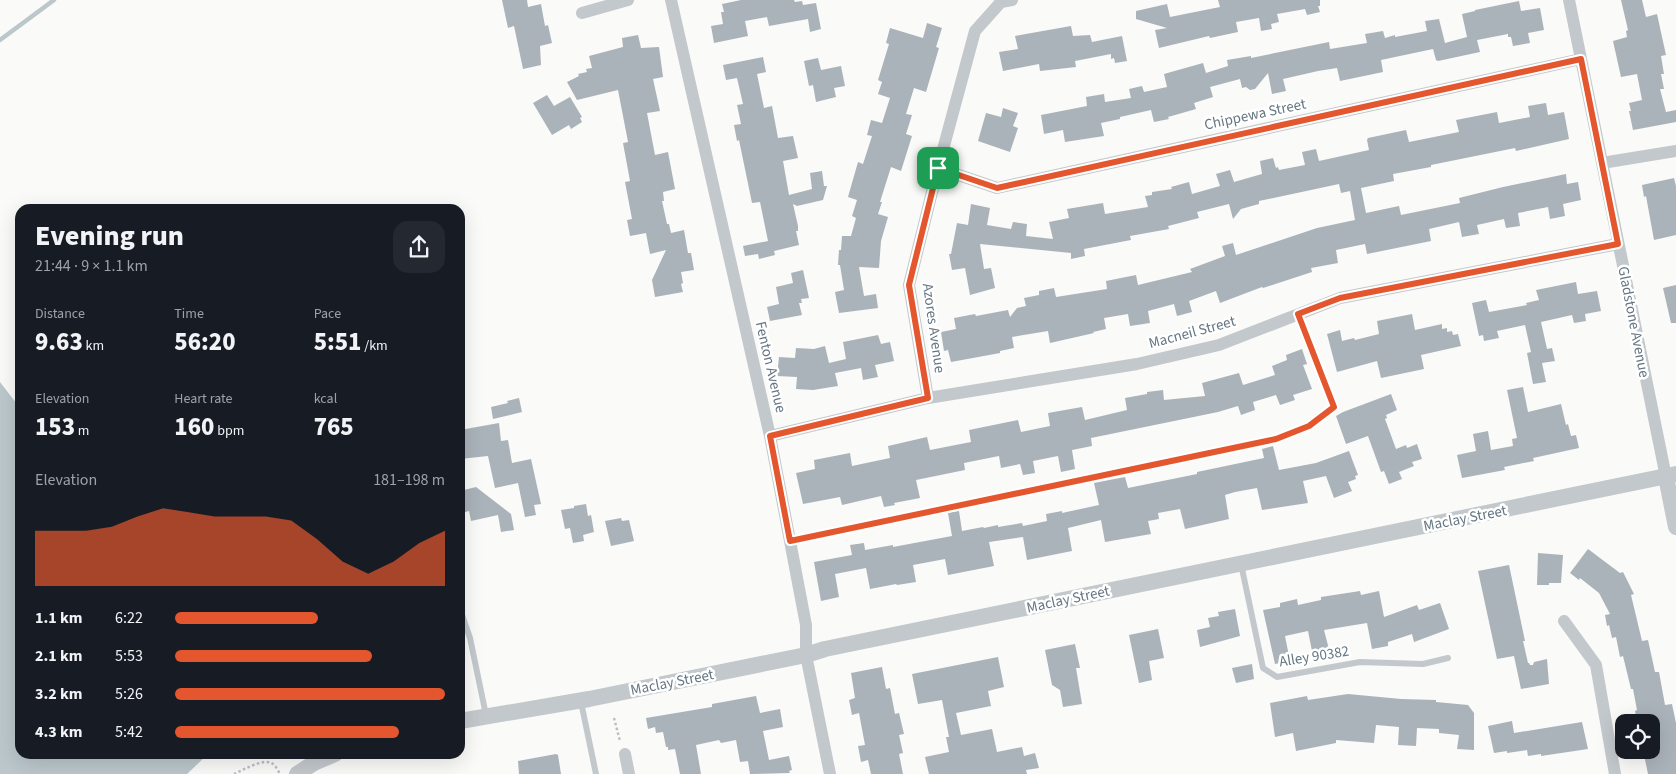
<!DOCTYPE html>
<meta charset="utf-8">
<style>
body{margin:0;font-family:"Source Sans 3",sans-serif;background:#242831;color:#f1f3f6;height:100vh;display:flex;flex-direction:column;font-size:19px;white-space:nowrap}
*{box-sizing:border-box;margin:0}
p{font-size:16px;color:#9ea1a6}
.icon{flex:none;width:28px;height:28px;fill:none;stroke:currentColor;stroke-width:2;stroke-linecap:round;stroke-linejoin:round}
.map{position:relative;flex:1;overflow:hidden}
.drawer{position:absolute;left:15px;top:204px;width:450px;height:555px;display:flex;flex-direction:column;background:#171b24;border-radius:15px;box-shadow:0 5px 20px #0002}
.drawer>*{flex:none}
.controls{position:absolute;left:1615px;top:714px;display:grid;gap:10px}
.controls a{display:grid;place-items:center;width:45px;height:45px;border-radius:10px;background:#171b24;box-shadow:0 5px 20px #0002;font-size:25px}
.pin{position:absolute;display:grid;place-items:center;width:42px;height:42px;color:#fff;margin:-21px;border-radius:10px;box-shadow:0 2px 8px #0006}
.round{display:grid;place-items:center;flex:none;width:52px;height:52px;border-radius:15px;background:#242831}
.overview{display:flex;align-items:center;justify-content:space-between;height:85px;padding:0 20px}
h1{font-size:28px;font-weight:800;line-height:38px}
.metrics{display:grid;grid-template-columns:repeat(3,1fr);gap:8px;height:85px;padding:5px 20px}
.metrics div{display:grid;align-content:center}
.metrics b{font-size:25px;font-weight:800}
.metrics small{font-size:14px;font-weight:400}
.metrics p{font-size:14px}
.chart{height:140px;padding:10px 20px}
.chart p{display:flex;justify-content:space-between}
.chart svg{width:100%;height:90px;margin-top:5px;fill:#e4572e;opacity:.7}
ul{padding:0 20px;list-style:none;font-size:16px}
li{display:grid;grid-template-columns:80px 60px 1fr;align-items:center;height:38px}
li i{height:12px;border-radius:6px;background:#e4572e}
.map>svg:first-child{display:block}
.water{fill:#bbc7cb}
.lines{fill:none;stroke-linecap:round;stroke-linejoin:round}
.stream{stroke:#bbc7cb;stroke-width:4.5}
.building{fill:#aab3b9}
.path{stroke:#bbbfc2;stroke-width:2.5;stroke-dasharray:2.5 2.5;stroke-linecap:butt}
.service{stroke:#c3c8cc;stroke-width:6}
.minor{stroke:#c3c8cc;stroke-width:12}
.tertiary{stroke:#c3c8cc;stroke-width:16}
.route-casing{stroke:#fff;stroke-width:10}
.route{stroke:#e4572e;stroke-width:6}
.labels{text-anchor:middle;stroke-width:5;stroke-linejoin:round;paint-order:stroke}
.street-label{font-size:15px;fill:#657683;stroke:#fff}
</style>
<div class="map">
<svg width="1676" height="774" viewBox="0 0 1676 774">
<rect width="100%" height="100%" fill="#fafaf8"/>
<path class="water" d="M0 382 20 408V754H208L187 774H0Z"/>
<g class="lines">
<path class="stream" d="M0 40 54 0"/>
</g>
<path class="building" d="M502 0H527L528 7 541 4 545 26 548 25 552 43 540 46 541 65 523 69 514 26 508 28Z
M741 0H794L795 2 802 1 803 5 816 3 821 29 810 32 808 19 769 26 767 17 745 21 748 36 714 43 711 26 723 24 721 12H724L722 4Z
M1218 0H1320V6H1318L1320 12 1307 15 1305 9 1277 14 1279 22 1271 24 1272 29 1261 31 1259 18 1236 22 1238 32 1210 38 1209 36 1159 48 1155 30 1167 28 1136 19V11L1167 4 1170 17 1220 7Z
M1621 0H1642L1646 17 1657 14 1666 55 1661 56 1664 74H1661L1664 89H1660L1666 112 1676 110V122L1633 130 1629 111H1631L1629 103 1642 100 1637 74 1621 77 1613 41 1627 37 1626 31 1628 30Z
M1519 1 1521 11 1540 8 1544 30 1528 33 1530 43 1513 46 1511 37H1508V34L1477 40 1480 52 1438 61 1436 60 1433 49 1381 60 1383 72 1340 81 1337 68 1318 71 1283 79 1286 91 1272 94 1268 73 1255 89 1250 90 1246 87 1242 88 1240 79 1210 87 1213 97 1194 103 1196 109 1168 117 1169 119 1154 122 1151 110 1120 117V119L1101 123 1104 136 1065 142 1063 130 1044 134 1041 115 1087 106 1086 97 1104 94 1105 102 1131 98 1129 89 1142 86 1144 92 1167 87 1164 74 1203 63 1206 73 1228 66 1227 60 1251 56V58L1329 42 1330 49 1367 43 1365 34 1383 31 1385 38 1395 35V37L1427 31 1425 21 1439 19 1445 43 1467 37 1462 14 1475 11V10Z
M927 23 942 28 936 47 939 48 926 92 914 88 906 114 912 115 906 134 912 136 901 171 891 167 880 202H882L878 214 888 217 881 241 879 268 859 267 864 296 876 294 878 308 839 313 835 292 844 290 840 265H838L839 250H841L842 236H851L856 218 852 216 857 200 848 197 858 162 863 164 872 136 867 135 871 120 882 123 890 98 878 94 882 82 878 80 889 44 886 43 890 28 923 38Z
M1071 26 1073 36 1090 35 1092 42 1122 36 1127 61 1115 63 1114 58 1111 59V54L1075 61 1076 67 1040 71 1039 64 1003 71 999 52 1018 49 1015 36Z
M638 35 641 48 659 47 663 77 653 79 660 111 647 113 655 155 668 152 675 189 663 192 664 201H662L667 224H669L671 233 684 230 688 253H691L694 270 681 272 683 283 681 284 683 292 655 297 652 280 666 250 650 254 646 233 630 236 627 220 632 219 625 182 630 181 623 143 628 142 618 90 577 100 567 82 579 76 578 74 587 72 586 69 592 68 589 56 623 47 622 38Z
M763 57 766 72 757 74 764 108 772 106 778 138 793 136 798 158 783 161 789 195 812 189 810 173 822 171 824 186H827L823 200 797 206 793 204 798 226V231H796L799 245 774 251 775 255 759 259 758 254 745 256 743 246 768 241 760 202 752 203 739 140 737 141 734 125 741 124 737 105 743 104 737 78 726 80 723 65Z
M818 58 821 70 841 66 845 86 834 88 836 97 816 102 813 85 809 86 804 61Z
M547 95 554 106 570 97 582 117 580 118 582 122 571 129 569 125 552 135 533 103Z
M1546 103 1548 115 1564 112 1569 139 1516 151 1515 148 1431 165V167L1393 174 1394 181 1361 188 1366 213 1399 206 1401 215 1460 203 1459 198 1503 187 1566 174 1567 184 1578 182 1581 200 1563 204 1565 216 1550 219 1548 207 1518 213 1520 226 1506 228 1504 219 1477 225 1479 234 1462 237 1459 222 1429 229 1431 241 1367 254 1365 244 1336 250 1338 263 1311 268 1312 272 1263 288 1262 287 1220 303 1216 291 1189 301 1192 312 1177 316 1174 304 1148 311 1150 323 1130 326 1128 314 1104 318 1106 329 1093 332 1094 333 1050 343 1048 331 1012 337 1014 348 1000 351V353L951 362 948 350 944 351 941 332 956 329 954 318 975 314 976 316 1008 310 1010 317 1017 308 1026 306 1024 298 1039 295V291L1054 288 1056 297 1107 289 1106 281 1136 275 1138 285 1192 272 1190 269 1225 256 1222 246 1233 243 1236 255 1317 228 1355 220 1350 191 1341 193 1339 184 1259 201V204L1241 209 1233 219 1229 204 1197 212 1199 218 1168 226 1169 229 1130 236 1131 240 1084 249 1085 256 1071 259V253L980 244 984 269 991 268 995 288 970 295 965 268 952 270 949 254H951L957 223 968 225 971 204 990 208 987 225 1011 229 1013 222 1027 224 1026 236 1053 239 1049 222 1069 218 1067 209 1103 203 1105 214 1148 207 1145 196 1152 195V192L1172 189 1171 187 1189 182 1192 194 1220 186 1216 174 1230 170 1234 182 1262 174 1260 161 1273 158 1276 168 1278 167 1279 170 1305 165 1302 152 1316 149 1319 161 1369 150 1367 140 1368 138 1406 130 1409 142 1459 132 1456 120 1497 112 1499 123 1530 117 1528 106Z
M1003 108 1018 113 1013 126 1018 128 1010 152 978 141 986 113 1001 117Z
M1674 178 1676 186V235L1654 240 1646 196 1644 197 1642 185Z
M803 270 809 298 801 299 802 303H799L802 315 770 321 767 307 779 304 776 287 793 283 791 273Z
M1576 282 1578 294 1597 291 1601 311 1585 314 1586 321 1574 323 1572 315 1541 322 1547 349 1552 348 1555 361 1542 363 1546 382 1533 384 1527 353 1531 352 1525 325 1497 331 1499 338 1484 341 1483 335 1479 336 1472 303 1486 300 1489 312 1527 305 1526 303 1539 300 1536 290Z
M1676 285V323H1671L1663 288Z
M1412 314 1415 330 1442 324V329L1447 328V332L1452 331 1453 335 1458 334 1461 346 1421 355 1424 369 1381 378 1377 361 1337 372 1327 334 1340 330 1342 341 1354 338 1355 340 1379 334 1377 321Z
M878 335 881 344 890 342 894 361 875 365 878 377 863 380 861 368 835 373 838 386 813 390 796 389 797 377 777 376 779 357 795 358 796 348 814 349 825 346 829 363 846 359 843 342Z
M1302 349 1307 364 1303 365 1312 389 1293 395 1295 400 1280 405 1276 395 1253 402 1255 410 1241 415 1238 406 1218 412 1091 438 1092 446 1072 450 1075 469 1061 472 1058 456 1033 461 1035 473 1023 475 1020 464 1001 468 999 456 964 463 965 470 916 480 920 498 894 503 895 505 884 507 881 496 842 505 840 497 803 504 796 473 815 469 814 460 850 453 852 466 890 458 888 446 927 437 930 450 971 442 969 430 1018 420 1021 432 1050 426 1048 413 1082 407 1085 420 1127 410 1125 398 1147 394V392L1163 390 1164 400 1205 396 1202 383 1239 373 1243 385 1275 375 1272 366 1287 360 1286 355Z
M1523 387 1528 412 1561 404 1566 425 1568 424 1571 436 1576 435 1579 448 1533 458 1534 461 1504 467 1505 470 1462 478 1457 455 1476 451 1473 434 1488 431 1491 450 1513 446 1512 439 1517 438 1507 390Z
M1391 394 1397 410 1386 415 1387 418 1385 419 1396 449 1406 445 1407 448 1417 444 1422 459 1412 462 1414 466 1399 472 1402 479 1389 484 1384 471 1381 472 1368 436 1346 444 1336 416 1343 412Z
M519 398 522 412 493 419 491 407 508 403 507 401Z
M499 423 501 441 508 440 512 463 531 459 541 504 534 505 536 515 525 517 518 483 495 488 488 456 460 459V430Z
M1273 446 1279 470 1316 463 1349 451 1358 475 1355 476 1356 479 1348 482 1352 491 1334 498 1326 476 1303 481 1308 503 1262 510 1257 488 1235 492 1225 495 1229 519 1185 529 1180 509 1158 513 1159 519 1148 521 1151 534 1105 542 1101 520 1068 528 1072 551 1027 560 1023 537 989 542 994 566 948 575 945 559 913 565 916 582 897 585 896 584 870 589 866 568 835 574 839 597 821 601 814 562 852 555 850 545 864 543 865 550 893 545V547L952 536 948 513 959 511 962 531 983 527 984 528 998 525V527L1022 523 1023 526 1047 521 1046 514 1062 511V513L1099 505 1094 483 1125 477 1128 488 1197 474V472L1264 458 1262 449Z
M476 487 511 514 514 530 501 532 498 515 471 521 469 511 462 513 460 491Z
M586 504 588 516 591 515 594 532 583 535 584 541 573 543 570 528 565 529 561 510 574 508V506Z
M621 518 622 521 629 520 634 541 611 546 605 521Z
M1588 549 1620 573 1623 572 1634 594 1631 595 1642 641 1648 640 1655 672H1659L1665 705 1672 704 1676 723V774H1648L1643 750H1651V722H1637L1635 711 1637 710 1633 689H1631L1623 656 1620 657 1616 637 1612 638 1609 625 1607 626 1605 615 1610 614 1599 593 1580 578 1579 580 1570 573Z
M1538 553 1563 555 1561 583H1549V585H1537Z
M1509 565 1525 641H1523L1528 663H1529L1530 665H1533L1534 662 1547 659 1549 684 1521 689 1514 656 1497 659 1478 571Z
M1360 591 1361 595 1379 591 1384 617 1417 605 1419 610 1440 603 1449 629 1414 642 1412 634 1388 642V646L1372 649 1367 623 1324 630 1330 653 1313 656 1308 631 1285 636 1290 661 1275 664 1263 610 1280 607V603L1297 599 1298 605 1321 600V597Z
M1235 609 1240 636 1200 647 1197 630 1210 627 1208 618 1219 616 1218 612Z
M1158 629 1164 658 1149 661 1152 680 1139 683 1129 635Z
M1075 644 1080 668H1076L1082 704 1063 707 1060 690 1052 685 1045 650Z
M998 657 1004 687 988 691 991 706 956 713 961 735 992 729 997 752 1022 747 1024 756 1035 753 1039 768 1026 770 1027 774H929L925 757 949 752 946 737H949L942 700 918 704 912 674Z
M1252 664 1254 679 1236 683 1232 668Z
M882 667 886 689 890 688 895 714 899 713 904 734 899 735 903 753 899 754 903 774H871L868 760 861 762 858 746 865 745 859 713 852 715 849 700 855 698 851 673Z
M1348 694 1401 699 1436 700V702L1468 705 1474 713V750L1457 749 1459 735 1439 733V729L1417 728 1416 746 1398 745 1399 727 1376 725 1374 743 1336 740V743L1296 751 1293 733 1275 737 1270 703 1307 696 1308 700Z
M756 696 760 713 780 709 783 727 763 731 769 760 789 756 792 770 789 771 790 773 750 774 748 761 740 762 736 740 721 743 719 740 696 745 701 774H680L675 749 668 750V747H666L663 732 656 733 655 727 648 729 646 718 712 707V704Z
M1512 721 1514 733 1582 722 1588 749 1541 756V754L1528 756 1527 750 1507 753V751L1494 753 1488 726Z
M556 754 558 755 561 774H519L518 761Z"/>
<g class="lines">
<path class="path" d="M614 718 620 741
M234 774C243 770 265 757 273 764 276 766 278 771 280 774"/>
<path class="service" d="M790 541 1276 439 1309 425 1333 407 1298 314
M1241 564 1263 668 1277 677 1360 662 1423 664 1448 658
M460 596 461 612 470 638 486 715
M581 702 596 774"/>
<path class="minor" d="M671 0 770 436 806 625V655L830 774
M1569 0 1666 477
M582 13 628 0
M1602 163 1676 151
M938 168 997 188 1581 59
M928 398 909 285 938 168 975 31 1001 2 1012 0
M770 436 928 398 1137 364 1219 345 1340 298 1618 244
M1564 621 1596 665 1615 774
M625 754 629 774"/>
<path class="tertiary" d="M1666 477 1676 527
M460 721 589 699 806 655 825 649 1676 474
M297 774 314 763 335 754"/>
</g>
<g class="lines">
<defs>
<path id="route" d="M1581 59 1618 244 1340 298 1298 314 1334 407 1309 426 1276 439 790 541 770 436 928 398 909 285 938 168 997 188Z"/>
</defs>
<use href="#route" class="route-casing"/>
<use href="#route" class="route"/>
</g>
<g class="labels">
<g class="street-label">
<text transform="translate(1255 114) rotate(-12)" y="5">Chippewa Street</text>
<text transform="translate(1634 322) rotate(79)" y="5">Gladstone Avenue</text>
<text transform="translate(934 328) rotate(82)" y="5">Azores Avenue</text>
<text transform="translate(1192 332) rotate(-15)" y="5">Macneil Street</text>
<text transform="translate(771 367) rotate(77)" y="5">Fenton Avenue</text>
<text transform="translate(1465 518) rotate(-11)" y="5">Maclay Street</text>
<text transform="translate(1068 599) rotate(-12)" y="5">Maclay Street</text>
<text transform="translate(1314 656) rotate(-9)" y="5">Alley 90382</text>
<text transform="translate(672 682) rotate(-11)" y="5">Maclay Street</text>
</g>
</g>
</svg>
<div class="controls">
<a><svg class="icon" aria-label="locate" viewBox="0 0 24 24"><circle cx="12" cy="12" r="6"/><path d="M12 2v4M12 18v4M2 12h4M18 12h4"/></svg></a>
</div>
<div class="pin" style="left:938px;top:168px;background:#1e9e55"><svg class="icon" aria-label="arrive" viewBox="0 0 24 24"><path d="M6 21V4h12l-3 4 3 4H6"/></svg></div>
<section class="drawer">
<div class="overview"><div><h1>Evening run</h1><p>21:44 · 9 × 1.1 km</p></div><a class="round"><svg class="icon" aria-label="share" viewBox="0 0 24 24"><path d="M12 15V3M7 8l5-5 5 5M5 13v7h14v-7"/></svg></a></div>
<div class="metrics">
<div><p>Distance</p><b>9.63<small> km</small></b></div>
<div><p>Time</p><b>56:20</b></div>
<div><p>Pace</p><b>5:51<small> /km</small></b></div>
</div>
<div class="metrics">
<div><p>Elevation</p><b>153<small> m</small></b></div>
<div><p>Heart rate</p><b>160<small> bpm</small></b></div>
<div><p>kcal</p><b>765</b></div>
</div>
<div class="chart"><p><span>Elevation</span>181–198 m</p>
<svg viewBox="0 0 160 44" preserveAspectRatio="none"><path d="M0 44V17L10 17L20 17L30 15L40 10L50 6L60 8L70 10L80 10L90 10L100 12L110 21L120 32L130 38L140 32L150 23L160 17V44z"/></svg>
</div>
<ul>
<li><b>1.1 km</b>6:22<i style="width:53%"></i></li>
<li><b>2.1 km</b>5:53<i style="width:73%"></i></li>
<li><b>3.2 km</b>5:26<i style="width:100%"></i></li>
<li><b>4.3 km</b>5:42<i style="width:83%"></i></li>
</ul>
</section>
</div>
